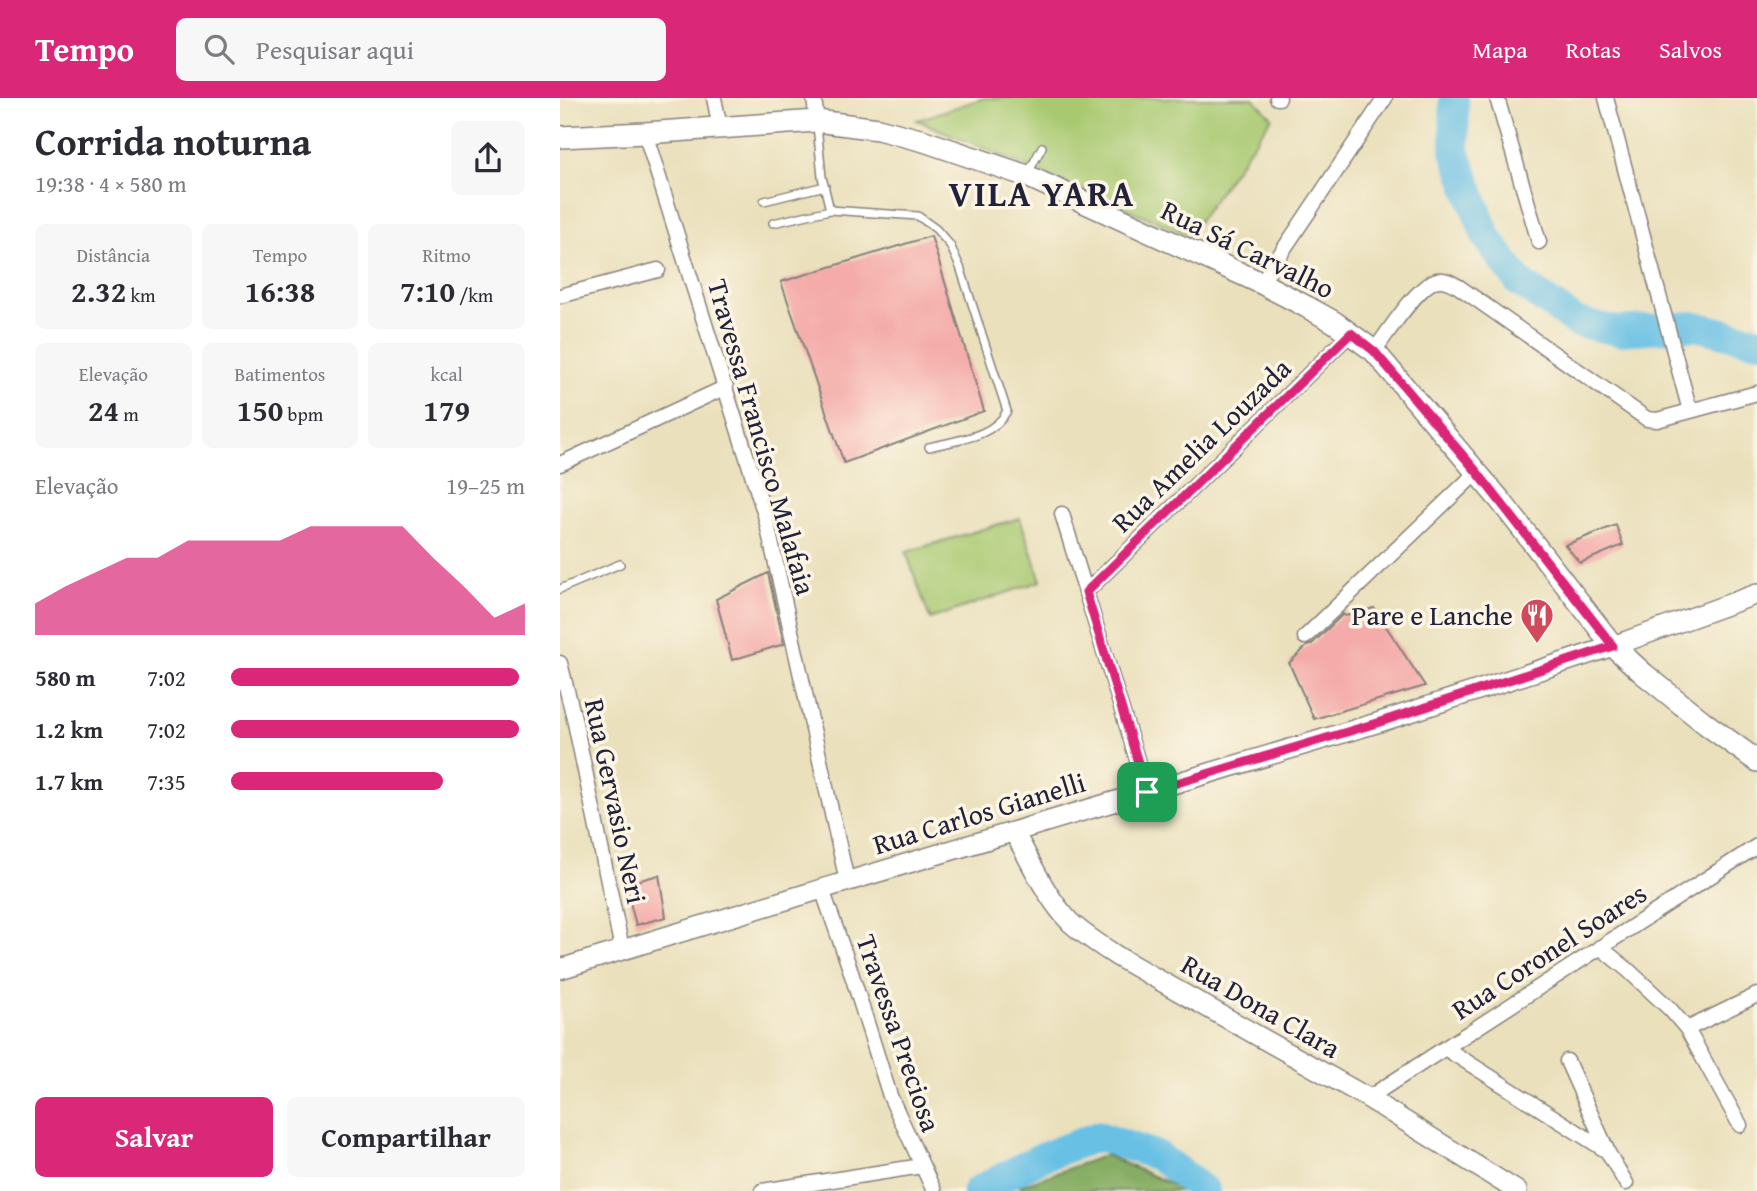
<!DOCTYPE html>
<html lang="pt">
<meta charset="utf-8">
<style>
body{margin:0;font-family:"Gentium Book Plus",serif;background:#f7f7f7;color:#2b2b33;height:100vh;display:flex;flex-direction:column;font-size:26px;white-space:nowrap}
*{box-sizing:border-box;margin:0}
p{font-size:23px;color:#7c7c81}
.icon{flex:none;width:38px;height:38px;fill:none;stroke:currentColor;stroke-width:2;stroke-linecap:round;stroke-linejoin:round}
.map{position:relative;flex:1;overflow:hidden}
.sheet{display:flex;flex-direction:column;background:#fff;width:560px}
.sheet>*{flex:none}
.pin{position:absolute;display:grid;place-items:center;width:60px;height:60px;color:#fff;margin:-30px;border-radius:14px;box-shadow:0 4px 10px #0006}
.round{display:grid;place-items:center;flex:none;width:74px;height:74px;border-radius:10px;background:#f7f7f7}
.summary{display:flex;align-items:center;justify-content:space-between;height:119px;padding:0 35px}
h1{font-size:38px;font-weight:600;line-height:52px}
.stats{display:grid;grid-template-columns:repeat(3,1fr);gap:10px;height:119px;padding:7px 35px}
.stats div{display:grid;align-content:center;border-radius:10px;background:#f7f7f7;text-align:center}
.stats b{font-size:30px;font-weight:600}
.stats small{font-size:19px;font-weight:400}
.stats p{font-size:19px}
.chart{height:196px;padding:14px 35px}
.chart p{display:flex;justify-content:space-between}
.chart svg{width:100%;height:126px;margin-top:7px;fill:#db2777;opacity:.7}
.action{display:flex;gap:14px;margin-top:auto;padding:14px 35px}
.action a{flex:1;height:80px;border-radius:10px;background:#db2777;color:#fff;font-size:28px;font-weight:600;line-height:80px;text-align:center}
.action a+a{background:#f7f7f7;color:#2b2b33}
ul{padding:0 35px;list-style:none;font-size:23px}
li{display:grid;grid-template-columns:112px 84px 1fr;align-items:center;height:52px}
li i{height:18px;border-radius:9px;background:#db2777}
header{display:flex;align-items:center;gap:42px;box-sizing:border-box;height:98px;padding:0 35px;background:#db2777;color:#fff}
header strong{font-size:33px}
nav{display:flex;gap:38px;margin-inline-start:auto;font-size:24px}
.search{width:490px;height:63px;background:#f7f7f7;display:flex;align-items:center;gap:18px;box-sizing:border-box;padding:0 24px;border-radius:10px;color:#7c7c81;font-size:26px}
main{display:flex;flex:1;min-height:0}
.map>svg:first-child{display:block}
.green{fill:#a9c971;stroke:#667656;stroke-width:2}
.forest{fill:#86ad63;stroke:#54684f;stroke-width:2}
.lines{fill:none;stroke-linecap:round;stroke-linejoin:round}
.river{stroke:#68c0e5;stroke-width:30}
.building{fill:#f4aba9}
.service-casing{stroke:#86817c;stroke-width:10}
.minor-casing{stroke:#86817c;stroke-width:17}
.tertiary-casing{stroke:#86817c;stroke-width:22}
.secondary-casing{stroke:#86817c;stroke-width:24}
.service{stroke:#fff;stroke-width:7}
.minor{stroke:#fff;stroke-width:14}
.tertiary{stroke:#fff;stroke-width:19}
.secondary{stroke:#fff;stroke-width:21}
.route-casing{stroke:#fff;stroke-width:14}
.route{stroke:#db2777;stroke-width:9}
.labels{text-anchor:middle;stroke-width:7;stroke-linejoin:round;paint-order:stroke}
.street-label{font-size:28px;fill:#22223b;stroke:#fcf5e5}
.poi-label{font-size:28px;fill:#22223b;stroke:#fcf5e5;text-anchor:end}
.district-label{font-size:35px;font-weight:bold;letter-spacing:2px;fill:#22223b;stroke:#fcf5e5}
</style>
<header>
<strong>Tempo</strong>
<div class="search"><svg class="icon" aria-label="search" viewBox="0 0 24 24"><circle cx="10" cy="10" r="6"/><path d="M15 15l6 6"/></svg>Pesquisar aqui</div>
<nav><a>Mapa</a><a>Rotas</a><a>Salvos</a></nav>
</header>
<main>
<section class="sheet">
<div class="summary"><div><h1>Corrida noturna</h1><p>19:38 · 4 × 580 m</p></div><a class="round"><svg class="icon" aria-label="share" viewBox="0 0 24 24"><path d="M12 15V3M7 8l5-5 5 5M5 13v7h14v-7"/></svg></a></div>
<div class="stats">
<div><p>Distância</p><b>2.32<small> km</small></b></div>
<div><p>Tempo</p><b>16:38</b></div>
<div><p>Ritmo</p><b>7:10<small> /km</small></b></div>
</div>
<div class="stats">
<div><p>Elevação</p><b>24<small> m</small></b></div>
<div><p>Batimentos</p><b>150<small> bpm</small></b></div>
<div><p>kcal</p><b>179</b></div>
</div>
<div class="chart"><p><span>Elevação</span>19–25 m</p>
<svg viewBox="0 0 160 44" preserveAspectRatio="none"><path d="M0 44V33L10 27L20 22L30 17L40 17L50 11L60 11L70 11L80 11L90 6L100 6L110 6L120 6L130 17L140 27L150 38L160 33V44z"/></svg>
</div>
<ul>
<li><b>580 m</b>7:02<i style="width:98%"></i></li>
<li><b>1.2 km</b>7:02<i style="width:98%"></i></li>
<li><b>1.7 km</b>7:35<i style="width:72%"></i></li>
</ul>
<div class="action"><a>Salvar</a><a>Compartilhar</a></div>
</section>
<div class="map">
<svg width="1197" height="1093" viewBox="0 0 1197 1093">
<rect width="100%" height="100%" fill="#fcf5e5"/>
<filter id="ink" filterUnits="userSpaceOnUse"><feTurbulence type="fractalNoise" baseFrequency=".0143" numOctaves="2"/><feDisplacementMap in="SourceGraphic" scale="14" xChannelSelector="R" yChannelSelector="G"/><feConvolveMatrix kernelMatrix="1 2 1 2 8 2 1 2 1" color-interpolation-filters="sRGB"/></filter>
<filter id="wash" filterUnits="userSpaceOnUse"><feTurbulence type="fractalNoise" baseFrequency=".00686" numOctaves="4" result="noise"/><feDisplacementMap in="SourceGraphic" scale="28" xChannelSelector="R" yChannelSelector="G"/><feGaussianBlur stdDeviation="1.57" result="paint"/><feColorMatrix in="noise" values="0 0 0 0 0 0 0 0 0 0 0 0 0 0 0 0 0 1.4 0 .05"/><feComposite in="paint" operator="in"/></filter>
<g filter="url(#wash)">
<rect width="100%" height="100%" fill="#eae0bc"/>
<path class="green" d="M424 0H693L712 19 629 137 357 22Z
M460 420 481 483 370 521 346 454Z"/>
<path class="forest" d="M546 1057 626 1093H466L459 1088Z"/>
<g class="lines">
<path class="river" d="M894 0 895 53 926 138 959 184 1016 224 1058 233 1135 228 1197 243
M417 1093 480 1060 538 1038 598 1058 645 1093"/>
</g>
<g id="blocks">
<path class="building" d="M371 138 424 313 284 365 221 184Z
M1056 427 1063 447 1020 465 1005 447Z
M208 475 224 546 172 562 156 501Z
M814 510 865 588 754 621 729 565 747 548 752 546 783 516 785 518Z
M99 777 106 819 76 827 65 786Z"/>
</g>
</g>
<g filter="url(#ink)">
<use href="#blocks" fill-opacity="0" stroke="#86817c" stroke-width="2"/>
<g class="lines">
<defs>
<path id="service" d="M257 27 262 79 270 112 358 118 376 131 390 147 400 169 447 313C433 340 396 342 369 349
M467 77 482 49
M204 103 265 88
M213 125 270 112
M0 491 60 466"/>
<path id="minor" d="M154 0 160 30
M254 0 257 23
M717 0H719
M937 0 979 144
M1046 0 1130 313
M85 35 205 417 287 783
M701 185 825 0
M0 198 98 172
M814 253C827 236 859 185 878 182 886 181 892 185 899 189L1087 321 1097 322 1197 295
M0 366 166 289
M502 416 587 694
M526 494 791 235
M745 539 917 374
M0 565 14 620 62 851
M262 791 290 871 330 998 374 1093
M1040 849 1068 872 1110 911 1127 931 1180 1027
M1127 931 1197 897
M885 950 1047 1053 1066 1085
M1007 963 1047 1052
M808 1000 1197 748
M202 1093 362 1068"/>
<path id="tertiary" d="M454 734C471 764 486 799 510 824 525 838 543 849 560 860L808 1000 957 1093
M0 871 262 791 820 624 1053 548 1197 496"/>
<path id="secondary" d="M0 39 85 35 257 23 318 31 364 43 467 78 701 185 747 209 774 224 814 253 940 402 1053 548 1084 576 1146 626 1197 663"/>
</defs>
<use href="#service" class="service-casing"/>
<use href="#minor" class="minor-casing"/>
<use href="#tertiary" class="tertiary-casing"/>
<use href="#secondary" class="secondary-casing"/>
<use href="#service" class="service"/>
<use href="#minor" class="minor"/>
<use href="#tertiary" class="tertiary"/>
<use href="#secondary" class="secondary"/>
</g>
</g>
<g class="lines" filter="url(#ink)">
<defs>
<path id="route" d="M791 235 814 253 917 374 1053 548 820 624 587 694 526 494Z"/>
</defs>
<use href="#route" class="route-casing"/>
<use href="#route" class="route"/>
</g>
<defs>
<symbol id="restaurant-pin" viewBox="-11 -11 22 30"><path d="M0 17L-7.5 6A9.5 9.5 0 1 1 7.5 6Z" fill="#d1495b" stroke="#fcf5e5"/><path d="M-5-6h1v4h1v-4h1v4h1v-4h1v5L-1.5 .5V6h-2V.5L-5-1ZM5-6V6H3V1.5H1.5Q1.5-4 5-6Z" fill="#fff"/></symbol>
</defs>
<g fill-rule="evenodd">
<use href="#restaurant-pin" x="958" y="498" width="38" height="52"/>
</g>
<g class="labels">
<g class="street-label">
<text transform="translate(688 151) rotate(26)" y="10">Rua Sá Carvalho</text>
<text transform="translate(202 339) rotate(74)" y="10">Travessa Francisco Malafaia</text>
<text transform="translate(641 347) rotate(-44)" y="10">Rua Amelia Louzada</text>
<text transform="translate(56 703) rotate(78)" y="10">Rua Gervasio Neri</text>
<text transform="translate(419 715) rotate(-17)" y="10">Rua Carlos Gianelli</text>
<text transform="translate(989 853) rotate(-33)" y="10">Rua Coronel Soares</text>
<text transform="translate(701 908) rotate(30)" y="10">Rua Dona Clara</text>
<text transform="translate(339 935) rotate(71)" y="10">Travessa Preciosa</text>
</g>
<g class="poi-label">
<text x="953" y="527">Pare e Lanche</text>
</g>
<g class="district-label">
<text x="482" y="108">VILA YARA</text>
</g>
</g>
</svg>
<div class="pin" style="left:587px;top:694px;background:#1e9e55"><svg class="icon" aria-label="arrive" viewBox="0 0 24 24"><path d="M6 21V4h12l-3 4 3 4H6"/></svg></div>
</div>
</main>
